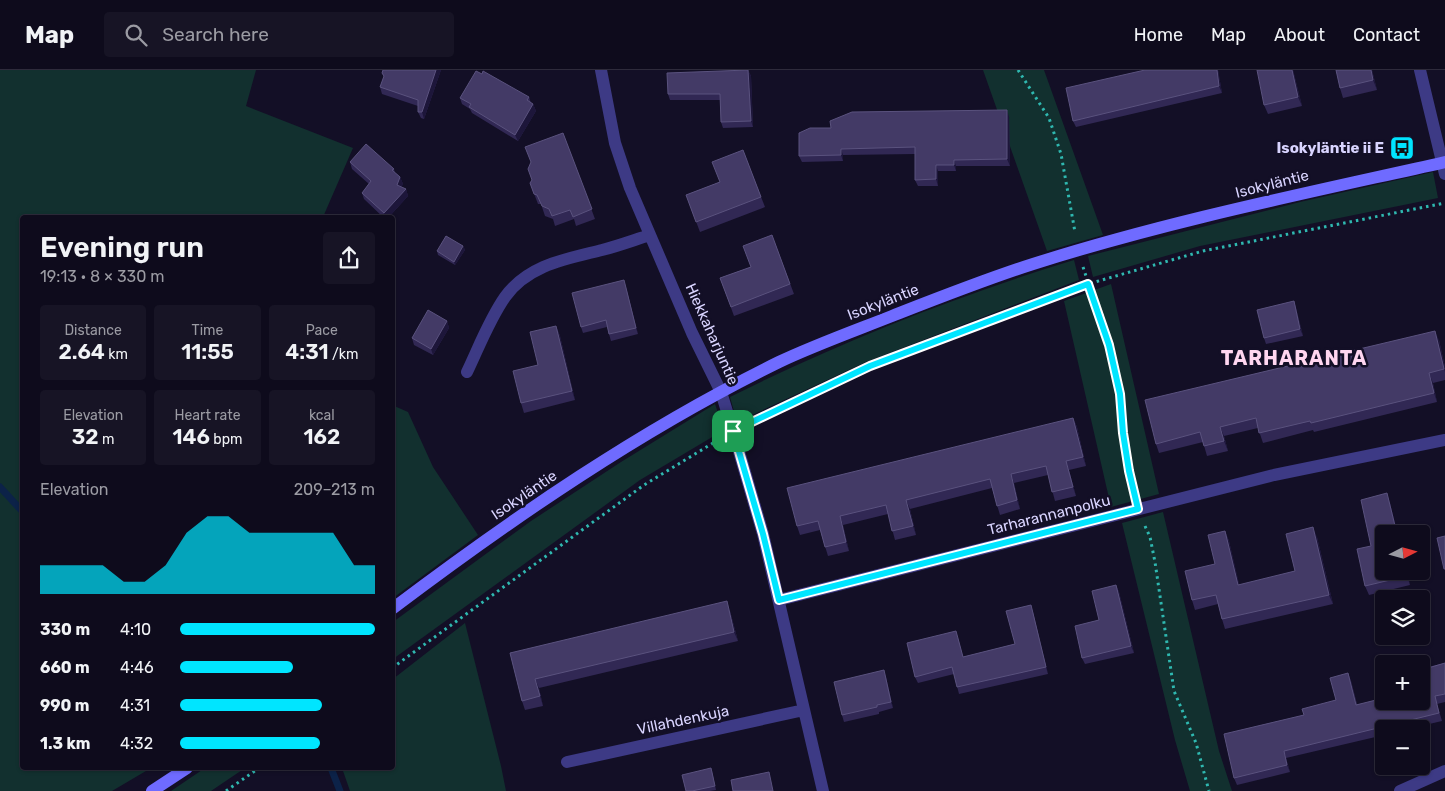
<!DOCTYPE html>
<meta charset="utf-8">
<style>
body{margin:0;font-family:Rubik,sans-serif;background:#171425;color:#f1f3f6;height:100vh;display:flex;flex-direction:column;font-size:19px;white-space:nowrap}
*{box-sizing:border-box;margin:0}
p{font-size:16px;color:#9b9ba3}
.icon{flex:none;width:28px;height:28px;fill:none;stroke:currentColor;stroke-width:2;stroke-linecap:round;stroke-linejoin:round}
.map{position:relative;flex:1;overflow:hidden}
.panel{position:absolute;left:20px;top:145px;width:375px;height:555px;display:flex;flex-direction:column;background:#0e0b1c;border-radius:5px;box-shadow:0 1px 4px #0004,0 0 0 1px #2e2b3b}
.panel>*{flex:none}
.needle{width:32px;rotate:84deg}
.fabs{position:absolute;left:1375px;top:455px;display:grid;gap:10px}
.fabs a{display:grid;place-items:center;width:55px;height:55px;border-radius:5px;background:#0e0b1c;box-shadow:0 1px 4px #0004,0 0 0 1px #2e2b3b;font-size:25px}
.pin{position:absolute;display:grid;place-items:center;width:42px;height:42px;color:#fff;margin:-21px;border-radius:10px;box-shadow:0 2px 8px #0006}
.round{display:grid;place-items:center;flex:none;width:52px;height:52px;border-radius:5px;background:#171425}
.head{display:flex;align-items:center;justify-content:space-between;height:85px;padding:0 20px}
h1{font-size:28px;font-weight:600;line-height:38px}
.metrics{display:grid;grid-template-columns:repeat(3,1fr);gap:8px;height:85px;padding:5px 20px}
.metrics div{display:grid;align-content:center;border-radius:5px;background:#171425;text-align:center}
.metrics b{font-size:21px;font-weight:600}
.metrics small{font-size:14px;font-weight:400}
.metrics p{font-size:14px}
.chart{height:140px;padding:10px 20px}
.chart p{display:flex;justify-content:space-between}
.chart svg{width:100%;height:90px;margin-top:5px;fill:#00e5ff;opacity:.7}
ul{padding:0 20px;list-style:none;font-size:16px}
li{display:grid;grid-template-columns:80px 60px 1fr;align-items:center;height:38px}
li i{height:12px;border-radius:6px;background:#00e5ff}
header{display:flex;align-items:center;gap:30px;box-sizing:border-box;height:70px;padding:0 25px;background:#0e0b1c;border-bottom:1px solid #2e2b3b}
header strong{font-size:24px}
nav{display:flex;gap:28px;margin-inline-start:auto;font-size:18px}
.search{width:350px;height:45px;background:#171425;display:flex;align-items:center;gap:12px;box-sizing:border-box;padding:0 18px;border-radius:5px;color:#9b9ba3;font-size:19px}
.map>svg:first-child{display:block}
.green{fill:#12302f}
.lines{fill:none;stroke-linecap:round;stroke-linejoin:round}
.stream{stroke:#0c2248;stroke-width:7}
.path{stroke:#2fb8b0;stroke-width:3;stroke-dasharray:2.5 4;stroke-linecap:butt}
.street{stroke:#3d3a85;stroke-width:12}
.secondary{stroke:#6f6bff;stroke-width:12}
.wall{fill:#312854}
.shaded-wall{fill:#1d163a}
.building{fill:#433a66;stroke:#5a527e}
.route-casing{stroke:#fff;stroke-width:10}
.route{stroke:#00e5ff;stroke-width:6}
.labels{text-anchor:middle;stroke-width:5;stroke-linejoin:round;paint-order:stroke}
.poi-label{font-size:15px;font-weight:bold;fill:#d9d4ff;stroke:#130f26;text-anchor:end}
.street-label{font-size:15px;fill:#d9d4ff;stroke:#130f26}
.district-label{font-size:20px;font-weight:bold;letter-spacing:1px;fill:#ffd6f0;stroke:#130f26}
</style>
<header>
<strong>Map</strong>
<div class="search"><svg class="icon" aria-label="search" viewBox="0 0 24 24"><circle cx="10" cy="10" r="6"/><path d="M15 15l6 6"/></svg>Search here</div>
<nav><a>Home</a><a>Map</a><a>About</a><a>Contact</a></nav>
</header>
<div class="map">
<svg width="1445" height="721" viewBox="0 0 1445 721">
<rect width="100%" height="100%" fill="#130f26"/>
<path class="green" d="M0 0H256L246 36 353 78 323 147 22 148V698H151L112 721H0Z
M983 0H1044L1103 165 1047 181Z
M1433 102 1438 128 1200 176 1093 207 1088 186 1300 132Z
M1074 190 1079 210 866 292 737 352 730 327C840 272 956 226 1074 190Z
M1111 214 1159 424 1111 437 1064 231Z
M715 334 724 360 640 410 393 589V552L531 451 621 392Z
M392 335 408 342 433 397 478 465 393 528Z
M1163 442 1219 681 1232 721H1190L1175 670 1122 453Z
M465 553 501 696 506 721H350L342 698H392L393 609Z
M205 698H245L211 721H171Z"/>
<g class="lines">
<path class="stream" d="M0 417 22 441
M331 698 340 721"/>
<path class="path" d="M1018 0 1049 48 1061 84 1075 162
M1083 197 1109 275 1120 324 1123 363 1129 401 1134 422
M748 354 870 296 1088 214 1203 181 1445 133
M1145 456 1150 467 1155 492 1174 621 1196 673 1209 721
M392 598 644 415 718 370
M226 721 259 698"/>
<path class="street" d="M601 0 615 73 630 118 692 263 721 322 733 361 763 464 823 721
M1420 0 1445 104
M467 302C479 277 489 250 505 227 528 195 566 189 602 180 618 176 634 170 650 165
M779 530 1274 405 1445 370
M567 692 804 640
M1400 721 1445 701"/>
<path class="secondary" d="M392 539C514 447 642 359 779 292 815 275 854 261 892 246 938 228 986 209 1033 194 1168 151 1307 123 1445 92
M152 721 187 698"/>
</g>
<path class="wall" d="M383 0H441L424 49 421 48 418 42V36L382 24 380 17 384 7 382 3Z
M748 0 751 6 753 57 723 58 721 52 720 30H670L668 24Z
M1145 0H1218L1222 23 1076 57 1073 51Z
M1293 0 1302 36 1268 44 1264 35Z
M1336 0H1372L1377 20 1343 28 1340 18Z
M529 27 531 33 533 34 536 41 518 71 472 43 470 39 462 34 460 28Z
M1009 47 1010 96H956V101H938V116H918L915 110V84L843 85V91L802 92 799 86 831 58Z
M563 63 595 149 576 156 574 149 555 156 553 149 545 146 541 134H538L530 113Z
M743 80 765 137 700 162 686 125 720 112Z
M350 92 394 99 395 103 400 107 403 114 401 117 406 119 408 126 388 148H384L364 129 362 123 369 114 352 99Z
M772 165 794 224 734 246 720 208 751 197Z
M463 176 465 180 455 195 438 185 437 181Z
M626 217 638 264 611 271 607 257 583 263 581 257Z
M1294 231 1296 238 1303 266 1266 274 1264 268Z
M447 251 449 258 433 285 414 275 412 268Z
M556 256 560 266 575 330 524 343 521 333Z
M1439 270 1445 297V310L1433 313 1437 332 1314 362 1313 360 1263 373 1258 358 1224 366 1228 381 1207 386 1203 372 1159 383 1156 374Z
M1073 348 1077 357 1086 396 1069 400 1076 426 1055 431 1048 405 1014 413 1020 439 1000 445 992 418 910 439 916 465 895 470 888 444 843 455 849 481 828 486 820 460 800 465 797 456Z
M1390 433 1410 515 1369 525 1365 516 1371 476Z
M1225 461 1229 471 1239 515 1295 501 1317 467 1333 534 1225 559 1222 549 1218 534 1195 540 1192 530 1215 494Z
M1116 515 1119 522 1134 583 1085 594 1082 588 1099 550Z
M730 541 738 571 539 618 543 636 525 640 522 631 510 583Z
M1033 542 1048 604 959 624 954 604 918 613 915 607 958 568 963 587 1015 574Z
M1445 593V632L1437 634 1442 651 1408 659H1384V665L1286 688 1290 702 1237 715 1234 708 1304 645 1336 630 1348 603 1351 611 1357 634 1421 631 1428 597Z
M886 607 893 638 879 642V644L844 652 842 645Z
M712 701 716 720 710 721H686Z"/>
<path class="shaded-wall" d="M436 0H441L424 49 422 42Z
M748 0 751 6 753 57 751 51Z
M1217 0H1218L1222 23 1219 16Z
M1292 0H1293L1302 36 1298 27Z
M1371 0H1372L1377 20 1373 10Z
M533 34 536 41 518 71 515 65Z
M1007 40 1009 47 1010 96 1007 89Z
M841 79 843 85V91L841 85Z
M954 90 956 96V101L954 95Z
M936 95 938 101V116L936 109Z
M400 107 403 114 400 122 397 115Z
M406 119 408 126 388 148H385L384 143Z
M463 176 465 180 455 195 454 192Z
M624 210 626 217 638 264 636 258Z
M1294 231 1296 238 1303 266 1300 259Z
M447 251 449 258 433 285 431 279Z
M556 256 560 266 575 330 572 321Z
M1435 261 1439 270 1445 297V302Z
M1429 303 1433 313 1437 332 1434 323Z
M1073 348 1077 357 1086 396 1083 387Z
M1220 357 1224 366 1228 381 1224 371Z
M1066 391 1069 400 1076 426 1073 417Z
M1011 404 1014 413 1020 439 1017 430Z
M1387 423 1390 433 1398 464H1397Z
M906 430 910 439 916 465 913 456Z
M840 446 843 455 849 481 846 472Z
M1313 457 1317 467 1333 534 1329 525Z
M1225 461 1229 471 1242 525 1238 515Z
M1406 501H1407L1410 515 1407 506Z
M1116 515 1119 522 1134 583 1131 576Z
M727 531 730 541 738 571 734 562Z
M1031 535 1033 542 1048 604 1046 597Z
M884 600 886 607 893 638 891 632Z
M1348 603 1351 611 1358 642 1356 635Z
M535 609 539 618 543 636 540 626Z
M1284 681 1290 702 1287 695Z"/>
<path class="building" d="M383 0H436L422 42H418V30L380 17 384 6 382 3Z
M748 0 751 51 721 52 720 24H668L667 3Z
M1145 0H1217L1219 16 1073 51 1066 18Z
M1257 0H1292L1298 27 1264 35Z
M1336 0H1371L1373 10 1340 18Z
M476 1 482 4 483 1 529 27 527 30 533 34 515 65 469 37 471 34 460 28Z
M1007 40V89L954 90V95H936V109L915 110V77L841 79V85L799 86V63L810 58H831L830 51 852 42Z
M563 63 592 139 573 147 570 140 552 146 549 139 542 136 537 125 534 124 530 113 532 110 528 99 531 92 525 77Z
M366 74 394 99 392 100 400 107 397 115 406 119 384 143 362 123 371 111 350 92Z
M743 80 761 127 696 152 686 125 720 112 712 92Z
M772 165 790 214 731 237 720 208 751 197 743 176Z
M446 166 463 176 454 192 437 181Z
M624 210 636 258 609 264 606 250 581 257 572 223Z
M1294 231 1300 259 1264 268 1257 240Z
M428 240 447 251 431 279 412 268Z
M556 256 572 321 521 333 513 301 538 295 530 262Z
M1435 261 1444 299 1429 303 1434 323 1311 353 1310 351 1259 363 1256 348 1220 357 1224 371 1204 376 1200 362 1156 374 1145 330Z
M1073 348 1083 387 1066 391 1073 417 1052 422 1046 396 1011 404 1017 430 997 436 990 409 906 430 913 456 892 461 886 435 840 446 846 472 825 477 818 451 797 456 787 418Z
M1387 423 1397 464H1384V501H1406L1407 506 1365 516 1357 479 1371 476 1361 430Z
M1313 457 1329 525 1222 549 1216 525 1192 530 1185 501 1215 494 1208 465 1225 461 1238 515 1295 501 1286 464Z
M1445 466V499H1444L1437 468Z
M1116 515 1131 576 1082 588 1075 556 1099 550 1092 521Z
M727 531 734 562 535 609 540 626 522 631 510 583Z
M1031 535 1046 597 957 617 952 597 915 607 907 573 956 561 963 587 1015 574 1006 541Z
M1445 593V624L1435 626 1439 643 1284 681 1287 695 1234 708 1224 664 1304 645 1302 639 1336 630 1330 608 1348 603 1356 635 1384 628V631H1421V596L1427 594 1428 598Z
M884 600 891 632 877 635V637L842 645 834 612Z
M711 698 715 716 692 721H686L682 705Z
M769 702 773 721H733L731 710Z"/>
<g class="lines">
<defs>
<path id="route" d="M1088 214 1109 275 1120 324 1123 363 1129 401 1138 439 779 530 763 464 733 361 870 296Z"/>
</defs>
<use href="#route" class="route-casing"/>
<use href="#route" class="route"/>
</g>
<defs>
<symbol id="bus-square" viewBox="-11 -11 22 22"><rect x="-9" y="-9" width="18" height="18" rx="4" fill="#00e5ff" stroke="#130f26"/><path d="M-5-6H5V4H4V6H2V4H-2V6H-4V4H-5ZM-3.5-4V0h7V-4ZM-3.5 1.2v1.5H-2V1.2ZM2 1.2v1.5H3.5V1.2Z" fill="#111"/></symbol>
</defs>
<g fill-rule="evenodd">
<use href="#bus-square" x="1388" y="64" width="28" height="28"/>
</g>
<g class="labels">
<g class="poi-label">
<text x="1384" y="83">Isokyläntie ii E</text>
</g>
<g class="street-label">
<text transform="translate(1272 114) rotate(-14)" y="5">Isokyläntie</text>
<text transform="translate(883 232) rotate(-21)" y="5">Isokyläntie</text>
<text transform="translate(712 264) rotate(66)" y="5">Hiekkaharjuntie</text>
<text transform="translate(524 425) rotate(-34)" y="5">Isokyläntie</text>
<text transform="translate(1049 445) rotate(-14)" y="5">Tarharannanpolku</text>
<text transform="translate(683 650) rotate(-12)" y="5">Villahdenkuja</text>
</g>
<g class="district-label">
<text x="1294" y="295">TARHARANTA</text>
</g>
</g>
</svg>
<div class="fabs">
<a><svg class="needle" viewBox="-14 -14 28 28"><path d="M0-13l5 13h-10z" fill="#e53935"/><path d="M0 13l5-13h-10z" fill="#9b9ba3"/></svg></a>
<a><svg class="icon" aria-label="layers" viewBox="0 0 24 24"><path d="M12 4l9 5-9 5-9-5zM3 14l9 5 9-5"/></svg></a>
<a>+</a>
<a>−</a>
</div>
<div class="pin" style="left:733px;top:361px;background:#1e9e55"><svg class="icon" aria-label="arrive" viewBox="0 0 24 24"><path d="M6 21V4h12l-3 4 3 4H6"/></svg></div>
<section class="panel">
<div class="head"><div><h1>Evening run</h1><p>19:13 · 8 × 330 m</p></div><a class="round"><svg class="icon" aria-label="share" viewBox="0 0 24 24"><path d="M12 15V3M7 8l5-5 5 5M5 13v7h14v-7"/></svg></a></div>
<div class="metrics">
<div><p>Distance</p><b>2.64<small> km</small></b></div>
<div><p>Time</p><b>11:55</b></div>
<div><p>Pace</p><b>4:31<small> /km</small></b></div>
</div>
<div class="metrics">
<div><p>Elevation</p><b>32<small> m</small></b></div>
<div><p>Heart rate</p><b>146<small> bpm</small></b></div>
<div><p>kcal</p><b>162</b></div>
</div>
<div class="chart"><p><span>Elevation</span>209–213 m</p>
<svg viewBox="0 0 160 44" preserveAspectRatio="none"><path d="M0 44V30L10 30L20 30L30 30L40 38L50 38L60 30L70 14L80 6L90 6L100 14L110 14L120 14L130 14L140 14L150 30L160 30V44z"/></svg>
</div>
<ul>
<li><b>330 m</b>4:10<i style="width:100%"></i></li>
<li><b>660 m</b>4:46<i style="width:58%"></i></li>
<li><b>990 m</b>4:31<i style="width:73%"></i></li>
<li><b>1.3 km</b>4:32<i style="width:72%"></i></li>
</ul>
</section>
</div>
